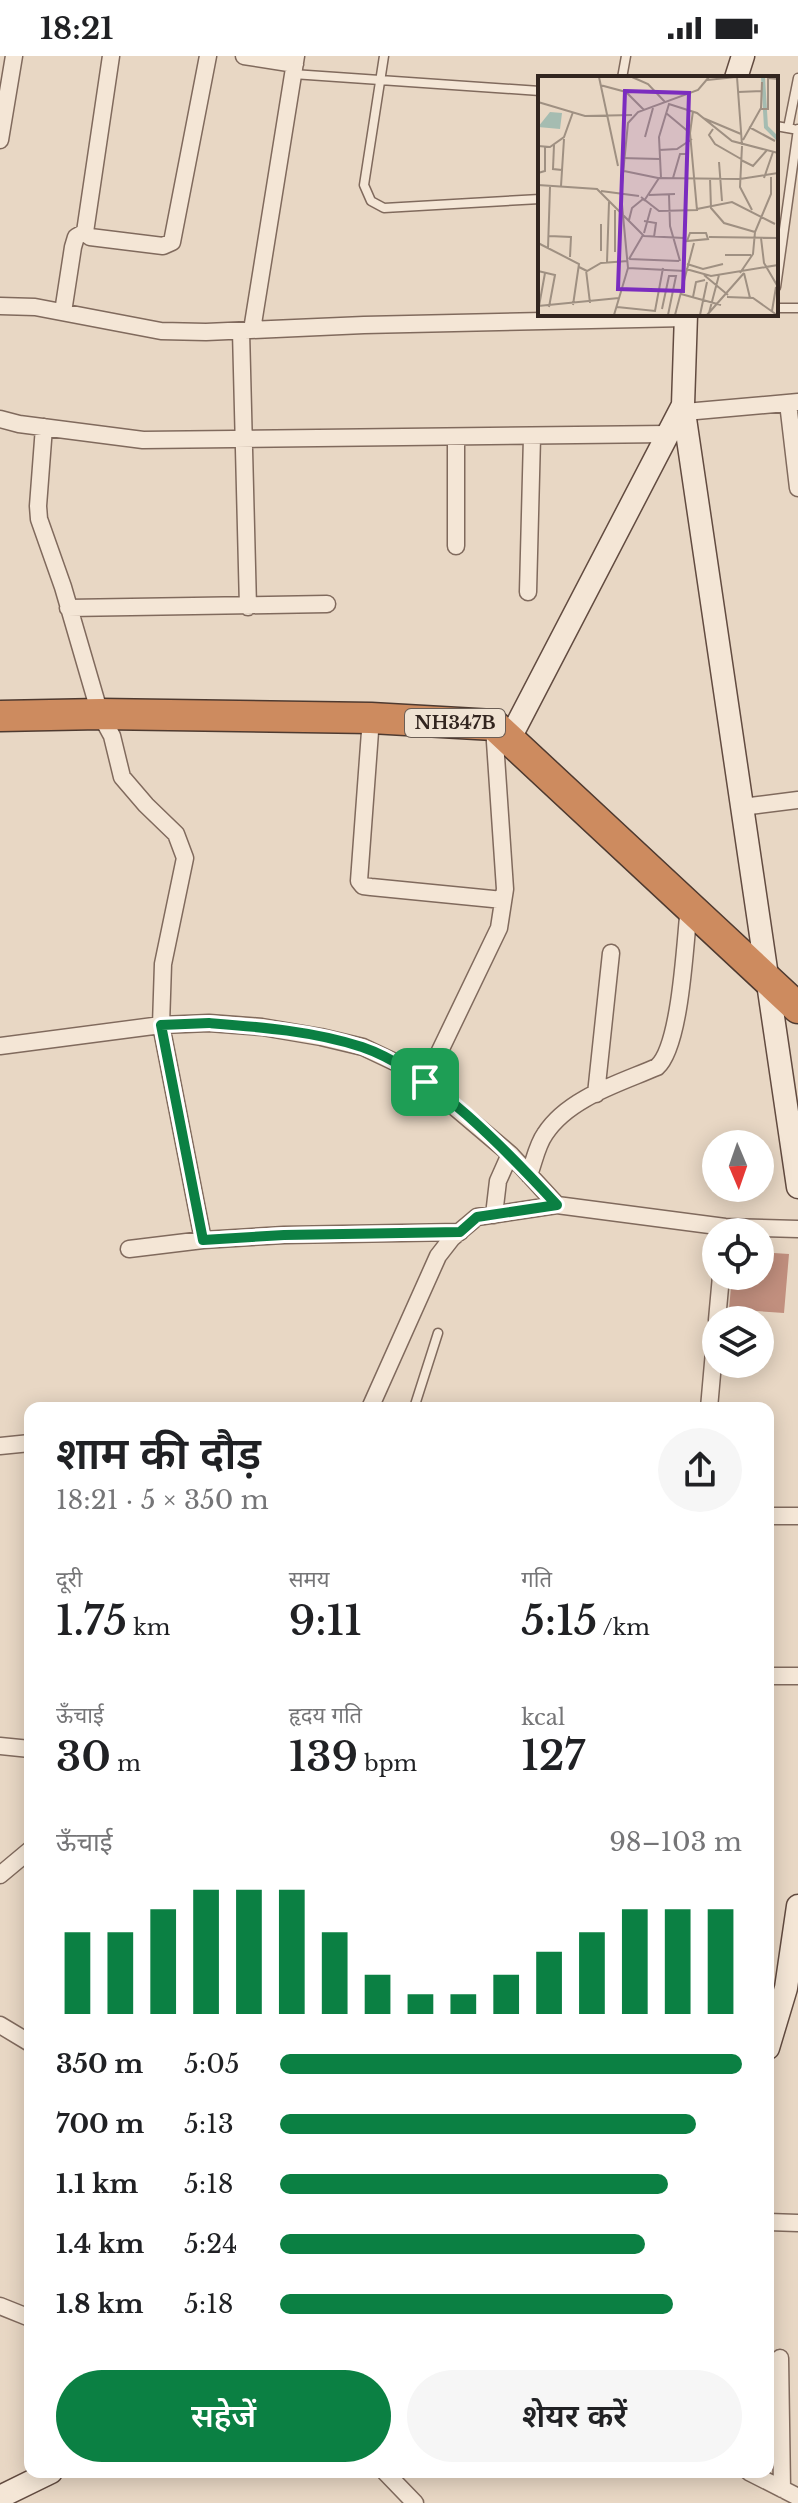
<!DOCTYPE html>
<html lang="hi">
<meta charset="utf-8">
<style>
body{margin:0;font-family:"Libre Baskerville","Noto Sans Devanagari",serif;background:#f6f6f6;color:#202124;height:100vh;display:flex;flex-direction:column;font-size:30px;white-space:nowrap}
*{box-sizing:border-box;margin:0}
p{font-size:26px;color:#757577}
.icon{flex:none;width:44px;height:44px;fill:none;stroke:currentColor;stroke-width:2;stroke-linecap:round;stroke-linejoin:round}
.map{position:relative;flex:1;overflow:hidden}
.side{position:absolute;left:24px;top:1346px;width:750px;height:1076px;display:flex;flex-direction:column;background:#fff;border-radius:16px;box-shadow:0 4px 20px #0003}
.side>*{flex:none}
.needle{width:52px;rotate:178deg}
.buttons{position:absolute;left:702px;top:1074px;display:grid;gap:16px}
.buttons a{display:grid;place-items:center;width:72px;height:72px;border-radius:50%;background:#fff;box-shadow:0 4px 20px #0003;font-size:40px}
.pin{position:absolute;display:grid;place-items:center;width:68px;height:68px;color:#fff;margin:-34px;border-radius:16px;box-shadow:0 4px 12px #0006}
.round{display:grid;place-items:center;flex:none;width:84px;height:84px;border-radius:42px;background:#f6f6f6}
.head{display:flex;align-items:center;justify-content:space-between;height:136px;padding:0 32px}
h1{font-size:44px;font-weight:600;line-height:60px}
.figures{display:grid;grid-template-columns:repeat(3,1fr);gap:12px;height:136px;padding:8px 32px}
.figures div{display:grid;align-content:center}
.figures b{font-size:40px;font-weight:600}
.figures small{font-size:22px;font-weight:400}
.figures p{font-size:22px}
.chart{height:224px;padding:16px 32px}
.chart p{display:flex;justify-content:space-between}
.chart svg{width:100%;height:144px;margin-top:8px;stroke:#0b8043;stroke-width:6}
.cta{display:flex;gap:16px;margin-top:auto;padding:16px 32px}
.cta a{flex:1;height:92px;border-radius:48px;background:#0b8043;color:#fff;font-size:32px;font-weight:600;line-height:92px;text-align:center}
.cta a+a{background:#f6f6f6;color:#202124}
ul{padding:0 32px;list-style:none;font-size:26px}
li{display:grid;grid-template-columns:128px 96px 1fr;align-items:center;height:60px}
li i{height:20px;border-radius:10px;background:#0b8043}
.status{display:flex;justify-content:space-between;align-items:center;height:56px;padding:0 40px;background:#fff;direction:ltr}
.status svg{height:22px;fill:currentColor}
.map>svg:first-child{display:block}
.building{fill:#c18f7e}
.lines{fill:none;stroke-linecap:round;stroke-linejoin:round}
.lane-casing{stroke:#806a5d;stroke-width:11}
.street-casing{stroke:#806a5d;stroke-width:19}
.secondary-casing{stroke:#624b40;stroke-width:25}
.highway-casing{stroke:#4e3a30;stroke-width:33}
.lane{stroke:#f4e6d6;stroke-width:8}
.street{stroke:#f4e6d6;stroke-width:16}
.secondary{stroke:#f4e6d6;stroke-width:22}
.highway{stroke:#cd8b5f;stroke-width:30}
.route-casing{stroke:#fff;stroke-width:16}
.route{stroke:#0b8043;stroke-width:10}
.labels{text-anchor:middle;stroke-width:6;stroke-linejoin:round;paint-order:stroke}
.shield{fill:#f0e3d3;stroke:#6b5e55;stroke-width:2}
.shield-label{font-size:18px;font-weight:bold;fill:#32251f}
.inset-river{fill:none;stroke:#a5bcb1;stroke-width:4}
.inset-road{fill:none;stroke:#9f9082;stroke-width:2}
.view{fill:#7b2cbf;fill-opacity:0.15;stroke:#7b2cbf;stroke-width:4}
.inset-edge{fill:none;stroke:#32251f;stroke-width:4}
</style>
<div class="status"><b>18:21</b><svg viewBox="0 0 49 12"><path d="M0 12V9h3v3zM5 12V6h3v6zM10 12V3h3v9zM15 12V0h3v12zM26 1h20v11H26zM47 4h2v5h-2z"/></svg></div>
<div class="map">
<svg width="798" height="2447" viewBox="0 0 798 2447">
<rect width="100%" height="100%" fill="#e8d7c4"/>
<path class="building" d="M760 1196 789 1198 784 1257 729 1253 732 1220H760Z"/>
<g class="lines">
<defs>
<path id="lane" d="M384 0 364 129 371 145 384 152 540 143
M293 18 540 35
M622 22 626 0
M776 70 793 73
M788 72 798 22
M776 231 798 73
M776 252H798
M414 1352 438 1277"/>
<path id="street" d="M111 0 85 176 90 181 163 190 172 186 208 0
M244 0 295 8
M0 84 14 0
M0 250 35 251 161 275 206 276 364 269 686 262
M63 256 73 191 76 181 85 176
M252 274 296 0
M241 275 248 551
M788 347 798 432
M685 356 798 346
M0 363 19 368 143 384 668 378
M44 371 38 450 39 463 63 531 100 658 112 680 122 721 146 749 176 778 185 802 163 908 161 969 203 1184
M456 382V490
M528 536 532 381
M68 552 327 548
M371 662 359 825 363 830 371 831 503 844
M742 751 798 744
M0 990 161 969 209 967 262 971 321 981 363 991 401 1009 425 1026 510 1098 557 1149
M425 1026 499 872 505 833 494 671
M596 1038 611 897
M529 1119C534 1106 537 1089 545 1078 568 1042 620 1027 657 1011 681 990 685 885 689 851
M494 1159 498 1125 510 1098
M129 1193 203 1184 284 1179 460 1176
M717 1264 721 1220
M370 1352 438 1200 452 1182 477 1161 557 1149 725 1171 798 1173
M709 1352 716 1273
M0 1390 30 1387
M768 1460H798
M768 1620H798
M0 1690 30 1693
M0 1819 30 1794
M0 1969 30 1987
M768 2166 798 2167
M0 2250 30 2262
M780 2302 782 2433
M385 2416 415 2447
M749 2416 798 2441"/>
<path id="secondary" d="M736 22 743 0
M686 258 683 349 798 1131
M510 682 683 349
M768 1992 786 1932 798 1850
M0 2441 51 2416"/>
<path id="highway" d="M0 660 100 658 371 662 494 669 798 952"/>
</defs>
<use href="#lane" class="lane-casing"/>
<use href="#street" class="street-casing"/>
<use href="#secondary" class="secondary-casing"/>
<use href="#highway" class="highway-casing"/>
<use href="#lane" class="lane"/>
<use href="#street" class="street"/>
<use href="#secondary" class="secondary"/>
<use href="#highway" class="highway"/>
</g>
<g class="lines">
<defs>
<path id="route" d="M209 967C260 971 313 975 362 991 430 1014 508 1096 557 1149L477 1161 460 1176 284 1179 203 1184 161 969Z"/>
</defs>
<use href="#route" class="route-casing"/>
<use href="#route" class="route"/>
</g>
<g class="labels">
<rect class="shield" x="405" y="653" width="100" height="28" rx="6"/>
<g class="shield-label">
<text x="455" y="673">NH347B</text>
</g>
</g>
<g transform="translate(538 20)">
<rect width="240" height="240" fill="#e8d7c4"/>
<path d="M12 36 24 37 22 53 0 51Z" fill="#a5bcb1"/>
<path class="inset-river" d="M225 1 228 51 240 63"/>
<path class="inset-road" d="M61 1 80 90M94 1 110 8 127 26M199 1 204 69M169 4 198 1M62 9 88 16 106 34M200 16 224 15M0 26 47 40 94 39M222 33H230V2L240 3M128 37 152 57M165 42 203 58M211 51 237 65M175 53 171 59 177 68 203 83M107 61 115 32M205 64 223 32 224 6M16 69 15 93 24 94M0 70 12 71 26 61 35 36M204 70 202 111 214 134M121 74 139 73 154 63M83 82 122 83M203 84 215 90 229 74M181 86 184 125M86 95 120 102M0 97 7 95V70M123 102 121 61 131 28 159 37 194 65 240 77M135 102 142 78H150M172 102 173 132 186 147 217 156M226 102 235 76M0 109 59 113 106 160 146 162M23 110 26 63M63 115 101 120M111 119 137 118M131 119 132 150 142 185M103 121 121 135 159 134 152 57 155 35M106 125 121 102 202 103 240 97M159 133 194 126 237 148M77 134V176M91 144 94 132 105 123M106 145 118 147 116 161M106 157 113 132M152 157H168L170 163 149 165ZM11 160 33 161 32 181M171 161 240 162M223 162 226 187 240 211M0 167 41 188 35 229M10 172 12 111M63 175V148M187 179H213M91 183 141 185M91 183 105 159M69 186 71 126M149 188 165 193 185 188M41 191 49 195 63 187 90 185M90 192 147 195M148 193 173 200 240 189M48 194 52 227M0 195 17 199 11 231M202 197 215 178 217 156 233 118V101M206 197 212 222M166 199 190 219M143 218 183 229M155 221 158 206 167 204M189 221 215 222 239 239M0 230 81 222M1 230 7 197M79 231 117 235 125 192M124 233 131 200H138L130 239M234 235 238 211M171 237 181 199M76 239 90 192 83 118 90 47 100 36 160 14 171 1M137 239 156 167M162 239 169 206M169 239 206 197"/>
<path class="view" d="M87 15 151 17 145 215 80 213Z"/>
<rect width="240" height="240" class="inset-edge"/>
</g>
</svg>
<div class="buttons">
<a><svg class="needle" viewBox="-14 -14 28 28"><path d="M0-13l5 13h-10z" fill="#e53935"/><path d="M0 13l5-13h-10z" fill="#757577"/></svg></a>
<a><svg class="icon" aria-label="locate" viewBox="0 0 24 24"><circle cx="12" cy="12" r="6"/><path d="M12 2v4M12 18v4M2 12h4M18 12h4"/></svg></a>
<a><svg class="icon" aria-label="layers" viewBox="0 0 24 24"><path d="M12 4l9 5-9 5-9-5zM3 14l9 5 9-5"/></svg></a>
</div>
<div class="pin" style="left:425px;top:1026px;background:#1e9e55"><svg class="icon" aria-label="arrive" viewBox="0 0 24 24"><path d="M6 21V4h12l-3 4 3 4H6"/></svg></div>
<section class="side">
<div class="head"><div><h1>शाम की दौड़</h1><p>18:21 · 5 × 350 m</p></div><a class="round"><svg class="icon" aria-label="share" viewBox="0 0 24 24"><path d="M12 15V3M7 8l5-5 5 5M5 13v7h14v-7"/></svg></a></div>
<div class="figures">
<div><p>दूरी</p><b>1.75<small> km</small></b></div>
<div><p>समय</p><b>9:11</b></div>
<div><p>गति</p><b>5:15<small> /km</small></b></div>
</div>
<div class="figures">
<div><p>ऊँचाई</p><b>30<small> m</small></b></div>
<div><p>हृदय गति</p><b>139<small> bpm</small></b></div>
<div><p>kcal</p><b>127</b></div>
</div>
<div class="chart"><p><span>ऊँचाई</span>98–103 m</p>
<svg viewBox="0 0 160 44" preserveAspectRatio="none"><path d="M5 44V19M15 44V19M25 44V12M35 44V6M45 44V6M55 44V6M65 44V19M75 44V32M85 44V38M95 44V38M105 44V32M115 44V25M125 44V19M135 44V12M145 44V12M155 44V12"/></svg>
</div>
<ul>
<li><b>350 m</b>5:05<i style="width:100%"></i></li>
<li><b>700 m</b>5:13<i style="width:90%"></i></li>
<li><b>1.1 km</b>5:18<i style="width:84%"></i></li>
<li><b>1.4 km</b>5:24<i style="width:79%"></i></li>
<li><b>1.8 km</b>5:18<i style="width:85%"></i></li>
</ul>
<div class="cta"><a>सहेजें</a><a>शेयर करें</a></div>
</section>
</div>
